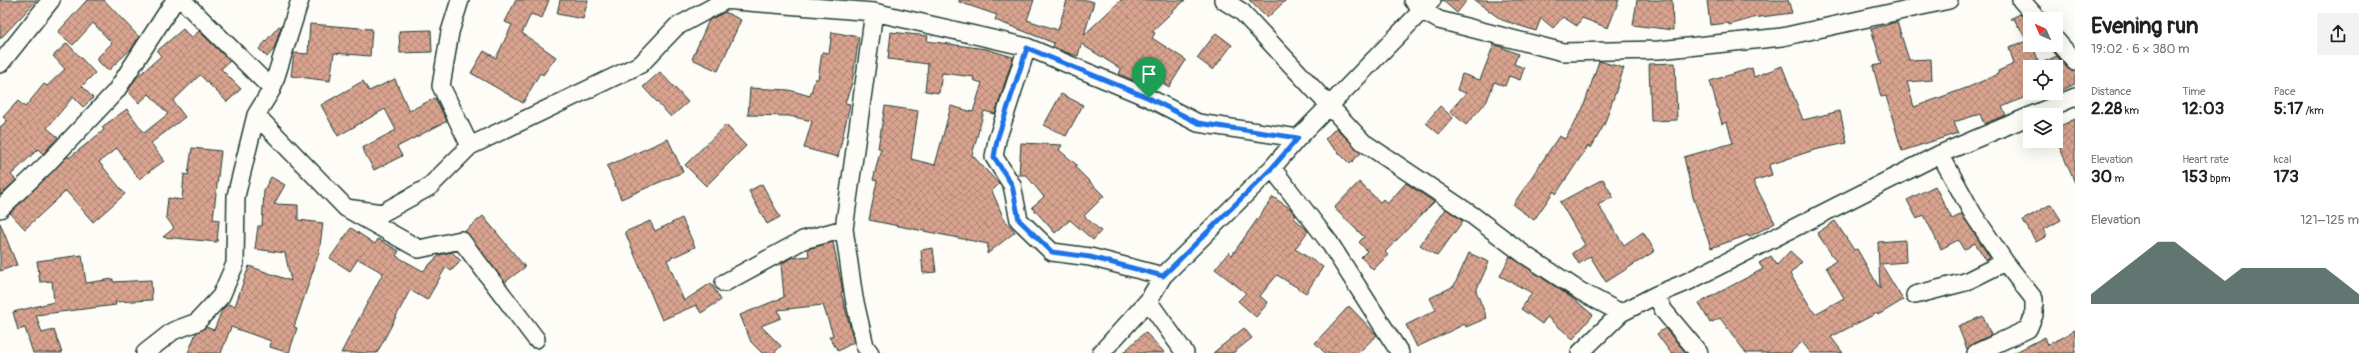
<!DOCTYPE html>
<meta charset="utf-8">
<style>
body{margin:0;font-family:Pangolin,sans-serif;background:#f2f2f2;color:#202124;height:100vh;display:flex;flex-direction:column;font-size:15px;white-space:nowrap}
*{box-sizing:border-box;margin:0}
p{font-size:13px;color:#757577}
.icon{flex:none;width:22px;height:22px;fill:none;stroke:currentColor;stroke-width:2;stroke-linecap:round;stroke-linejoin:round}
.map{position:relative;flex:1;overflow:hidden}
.panel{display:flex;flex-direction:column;background:#fff;width:300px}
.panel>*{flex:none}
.needle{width:26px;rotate:315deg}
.controls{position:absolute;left:2023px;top:12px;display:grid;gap:8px}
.controls a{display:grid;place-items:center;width:40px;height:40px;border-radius:0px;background:#fff;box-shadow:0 4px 16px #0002;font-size:20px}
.pin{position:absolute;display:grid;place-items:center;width:34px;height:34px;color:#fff;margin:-41px -17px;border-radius:50% 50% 50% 0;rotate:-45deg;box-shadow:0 0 4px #0007}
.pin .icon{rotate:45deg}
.round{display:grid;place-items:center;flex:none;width:42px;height:42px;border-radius:0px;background:#f2f2f2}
.overview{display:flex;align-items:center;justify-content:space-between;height:68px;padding:0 16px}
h1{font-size:22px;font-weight:700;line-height:30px}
.figures{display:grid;grid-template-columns:repeat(3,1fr);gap:6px;height:68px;padding:4px 16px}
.figures div{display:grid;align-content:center}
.figures b{font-size:17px;font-weight:700}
.figures small{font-size:11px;font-weight:400}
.figures p{font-size:11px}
.chart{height:112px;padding:8px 16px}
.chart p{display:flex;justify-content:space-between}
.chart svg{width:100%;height:72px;margin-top:4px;fill:#1f3d34;opacity:.7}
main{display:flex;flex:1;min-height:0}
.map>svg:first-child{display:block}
.building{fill:url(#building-cross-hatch);stroke:#1f3d34}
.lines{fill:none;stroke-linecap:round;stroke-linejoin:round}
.street-casing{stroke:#1f3d34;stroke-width:20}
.street{stroke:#fdfcf7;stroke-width:17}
.route-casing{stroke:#fff;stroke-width:8}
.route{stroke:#1a73e8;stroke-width:5}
</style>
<main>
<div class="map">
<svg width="2075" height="353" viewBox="0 0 2075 353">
<defs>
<pattern id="building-cross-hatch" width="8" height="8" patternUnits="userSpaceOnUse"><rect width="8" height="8" fill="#d9a38f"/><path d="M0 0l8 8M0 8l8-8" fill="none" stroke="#af8676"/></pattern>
</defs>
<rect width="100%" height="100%" fill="#fdfcf7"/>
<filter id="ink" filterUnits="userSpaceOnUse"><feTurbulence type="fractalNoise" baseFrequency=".025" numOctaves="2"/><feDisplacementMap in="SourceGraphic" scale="8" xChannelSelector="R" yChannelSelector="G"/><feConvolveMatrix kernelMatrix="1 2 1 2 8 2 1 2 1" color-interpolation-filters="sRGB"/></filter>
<g filter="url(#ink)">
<path class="building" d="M0 0H37L0 39Z
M87 0H104L139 37 132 48 108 71 96 59 112 43 93 23 73 45 58 32Z
M516 0H549L542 18 531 14 522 33 556 57 543 75 540 73 523 103 471 73 484 51 496 58 512 25 505 22Z
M560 0H588L583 19 557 14Z
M959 0H1034L1027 20 1058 30 1067 0H1087L1094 2 1084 35 1121 0H1185L1152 31 1155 33 1152 38 1186 60 1169 87 1140 68 1133 80 1119 74 1121 69 1081 44 1078 56 1068 53 1053 47 1054 43 995 20 997 15 959 2Z
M1249 0H1286L1267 18Z
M1442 0H1467L1457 13Z
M1474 0H1619L1608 28 1582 18 1577 26 1563 17 1553 28 1541 18 1536 31 1502 20Z
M1637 0H1672L1673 30 1633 25Z
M1707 0H1788L1792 13 1753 18 1729 25V23L1710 25Z
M725 12 741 20 718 71 692 59 709 20Z
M2020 14 2030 25V45H2033L2039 64 2057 56 2068 69 2075 72V84L2056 93V67H2030V95L2002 107 2006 115 1984 124 1980 114 1954 122 1958 133 1902 151 1886 96 1881 97 1873 66 1882 64 1871 29 1897 22 1909 60 1931 59 1932 80 1907 82 1914 107 1969 87 1998 74V71L2014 64 2009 47 2027 41 2014 19H2010Z
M310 24 372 29 370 56 334 53 330 81 291 76 294 53 308 54Z
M279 26 281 27 274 49 267 57 259 49Z
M183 29 191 38 199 31 230 61 221 69 241 89 227 102 200 75 173 101 185 117 151 143 164 161 139 179 117 148 99 162 125 194 93 222 66 191 25 229 10 213 68 156 69 158 104 130 102 127 127 109 144 133 168 114 149 94 139 103 128 91 136 78 161 56 157 51Z
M431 30 432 52 400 53 399 31Z
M832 32 859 37 852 83 845 103 850 104 838 157 804 148 812 121 789 116 748 115 750 88 789 90 810 96 815 79H818L822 52 829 53Z
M891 32 928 36 927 41 986 49 1013 57 995 114 984 111 972 155 999 184 992 191 1004 219 1015 232 987 254 988 244 869 220 877 181 873 180 881 148H878L885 106 918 111 911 159 935 165 951 106 973 112 982 83 973 80 974 77 942 73 939 93 925 91 928 64 888 59Z
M1216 33 1232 45 1213 70 1197 58Z
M67 43 95 73 82 86 93 98 83 107 73 97 47 128 58 137 43 154 38 149 11 175 16 180 0 195V127L7 121 3 117 18 101 25 107 44 84 47 86 65 69 53 56Z
M1494 44 1518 54 1514 64 1524 68 1520 80 1509 76 1505 86 1494 82 1487 101 1466 125 1450 111 1466 93 1457 90 1462 74 1480 80Z
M1599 61 1624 68 1604 125 1591 148 1588 146 1556 194 1554 191 1534 220 1513 205 1559 136 1565 139 1583 108Z
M1675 63 1677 120 1651 121 1649 64Z
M1782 66 1803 120 1840 111 1847 143 1814 150 1769 165 1772 175 1753 181 1775 223 1749 237 1748 235 1711 248 1693 197 1684 157 1733 143 1727 122 1722 124 1710 81 1752 68 1754 77Z
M660 72 688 102 671 117 643 87Z
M395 79 409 111 435 98 447 121 397 147 402 156 374 170 362 148 396 130 385 109 338 136 321 105 363 81 369 91Z
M1061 94 1083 105 1066 136 1044 125Z
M1440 106 1453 118 1439 134 1426 123Z
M2075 119V183L2056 139V128Z
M726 125 746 146 706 186 685 165Z
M1336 128 1361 153 1350 164 1325 139Z
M668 139 683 172 621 199 607 166Z
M1021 143 1062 145 1059 150 1077 165 1075 167 1104 196 1084 216 1101 231 1093 240 1070 220 1055 233 1032 207 1044 197 1026 175H1019Z
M192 148 221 151 213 219 219 220 217 242 163 237 174 228 166 217 168 198 182 200 184 174 188 175Z
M271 177 285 185 274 204 298 205V220L323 223 319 253 294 327 297 328 289 353 270 347 271 341 231 327 221 353H188L196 333 206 327 214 330 222 310 228 304 235 306 249 266 291 281 285 253 255 249 258 226H262L264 190Z
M1603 179 1613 197 1598 205 1624 245 1643 232 1655 251 1606 282 1590 256 1579 264 1572 253 1585 245 1560 202Z
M1359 182 1380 202 1383 199 1387 204 1406 183 1434 202 1385 252 1388 255 1373 270 1361 257 1367 251 1359 242 1364 237 1334 208Z
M762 184 780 217 767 224 749 191Z
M1935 186 1952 219 1962 214 1990 258 1986 260 1975 243 1964 250 1958 240 1941 249 1924 215 1917 219 1907 200Z
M1273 197 1291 209 1296 216 1294 218 1308 231 1295 249 1323 267 1306 293 1277 275 1260 296 1268 303 1256 317 1238 301 1246 293 1215 269 1229 252 1232 255Z
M2051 204 2061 220 2043 230 2047 236 2036 242 2023 220Z
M1446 209 1463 221 1437 256 1420 245Z
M483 216 525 267 505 282 465 231Z
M682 218 695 247 667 260 684 301 711 283 721 300 701 313 696 305 662 320 625 232 650 221 655 231Z
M1835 221 1854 250 1857 249 1880 289 1878 242 1905 240 1906 262 1881 264 1903 300 1878 315 1877 313 1831 337 1843 353H1811L1802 342 1790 353H1746L1720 318 1710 323 1699 303 1763 269 1759 263 1771 256 1777 265 1790 251 1802 262 1790 274 1815 314 1844 298 1826 267 1836 261 1817 233Z
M0 223 17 265 0 271Z
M351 228 375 244 378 239 399 251 396 256 423 271 439 255 452 252 461 261 451 271 446 267 427 300 410 290 377 353H341L383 273 358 259 350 271 330 258Z
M833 242 843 292H841L854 342 838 351 829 337 833 335 823 305 778 310 781 318 761 326 781 346 774 353H762L751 342 740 315 784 297 781 264 791 258 809 256 808 249Z
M933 248 936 272 923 273 921 250Z
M1469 253 1489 262 1476 291 1487 318 1466 327 1465 324 1417 347 1406 325 1436 310 1430 298 1454 286Z
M82 255 86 283 113 279V282L151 280 152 300 115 302 116 305 36 315 42 333 54 330 62 353H33L25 328 18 330 13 312 54 302 52 281 40 282 37 261Z
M1510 256 1575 300 1593 315 1573 339 1547 317 1542 324 1521 309 1532 293 1500 276Z
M1349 306 1377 335 1358 353H1325L1315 343Z
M1983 316 1991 335 1972 344 1967 349 1958 326Z
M1244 328 1252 338 1233 353H1213Z
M1665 328 1686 353H1671L1657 334Z
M2075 330V353H2014L2045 337 2048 345Z
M1145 332 1165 353H1123Z"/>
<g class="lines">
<defs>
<path id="street" d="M182 0 272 89
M460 0 450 32 441 86 470 146
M723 0 874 12 1027 47 1149 98 1198 123 1298 138
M1223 0 1242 12 1363 142 1472 215 1525 255 1580 291 1621 313 1656 295 1687 282 1940 154 2030 116
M1413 0 1423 11 1439 20 1563 52 1659 50 1782 37 1949 0
M2021 0 2038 19
M2056 40 2075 62
M1027 47 997 140 994 157 1012 185 1019 220 1052 252 1090 257 1163 276
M0 64 51 0
M256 115 346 208 419 249 461 240 536 339
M2032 115 2075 97
M1940 154 1973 214 2005 262 2034 299V315L2028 329 1976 353
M1272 168 1329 242 1400 353
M346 208 382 213 429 187 470 146 641 64 676 27 724 1
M0 209 48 163 116 91 175 0
M724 283 803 240 844 229
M1656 295 1664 311 1699 353
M1915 295 1965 282 2005 262
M1148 301 1185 353
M145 353 173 331 197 322 221 296 235 264 236 196 256 115 272 89 300 0
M870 353 865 346 854 298 844 229 874 12
M1101 353 1148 301 1163 276 1272 168 1298 138 1432 0
M1580 353 1621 313"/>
</defs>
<use href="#street" class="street-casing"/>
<use href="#street" class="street"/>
</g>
</g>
<g class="lines" filter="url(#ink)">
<defs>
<path id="route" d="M1027 48 1149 98 1198 123 1298 138 1272 168 1163 276 1090 257 1052 252 1019 220 1012 185 994 157 997 140Z"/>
</defs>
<use href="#route" class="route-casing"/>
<use href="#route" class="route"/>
</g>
</svg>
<div class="controls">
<a><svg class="needle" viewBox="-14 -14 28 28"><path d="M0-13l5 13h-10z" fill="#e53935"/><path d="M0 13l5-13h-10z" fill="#757577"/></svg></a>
<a><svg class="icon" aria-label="locate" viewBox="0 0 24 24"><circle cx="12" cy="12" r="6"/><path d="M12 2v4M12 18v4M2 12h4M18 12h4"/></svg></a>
<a><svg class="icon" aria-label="layers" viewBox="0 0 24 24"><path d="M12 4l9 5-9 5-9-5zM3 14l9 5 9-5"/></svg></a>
</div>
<div class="pin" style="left:1149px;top:98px;background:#1e9e55"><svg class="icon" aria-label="arrive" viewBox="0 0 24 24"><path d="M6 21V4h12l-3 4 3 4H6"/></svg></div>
</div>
<section class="panel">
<div class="overview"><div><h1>Evening run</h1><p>19:02 · 6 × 380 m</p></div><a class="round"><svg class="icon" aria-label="share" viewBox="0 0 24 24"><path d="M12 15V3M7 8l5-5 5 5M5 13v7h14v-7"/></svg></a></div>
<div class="figures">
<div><p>Distance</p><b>2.28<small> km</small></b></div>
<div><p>Time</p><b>12:03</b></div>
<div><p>Pace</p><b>5:17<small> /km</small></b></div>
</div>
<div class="figures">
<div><p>Elevation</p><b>30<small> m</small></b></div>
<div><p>Heart rate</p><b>153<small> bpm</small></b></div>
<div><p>kcal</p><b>173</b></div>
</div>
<div class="chart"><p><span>Elevation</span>121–125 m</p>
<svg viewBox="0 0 160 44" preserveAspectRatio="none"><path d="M0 44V38L10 30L20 22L30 14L40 6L50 6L60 14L70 22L80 30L90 22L100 22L110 22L120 22L130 22L140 22L150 30L160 38V44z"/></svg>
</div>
</section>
</main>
